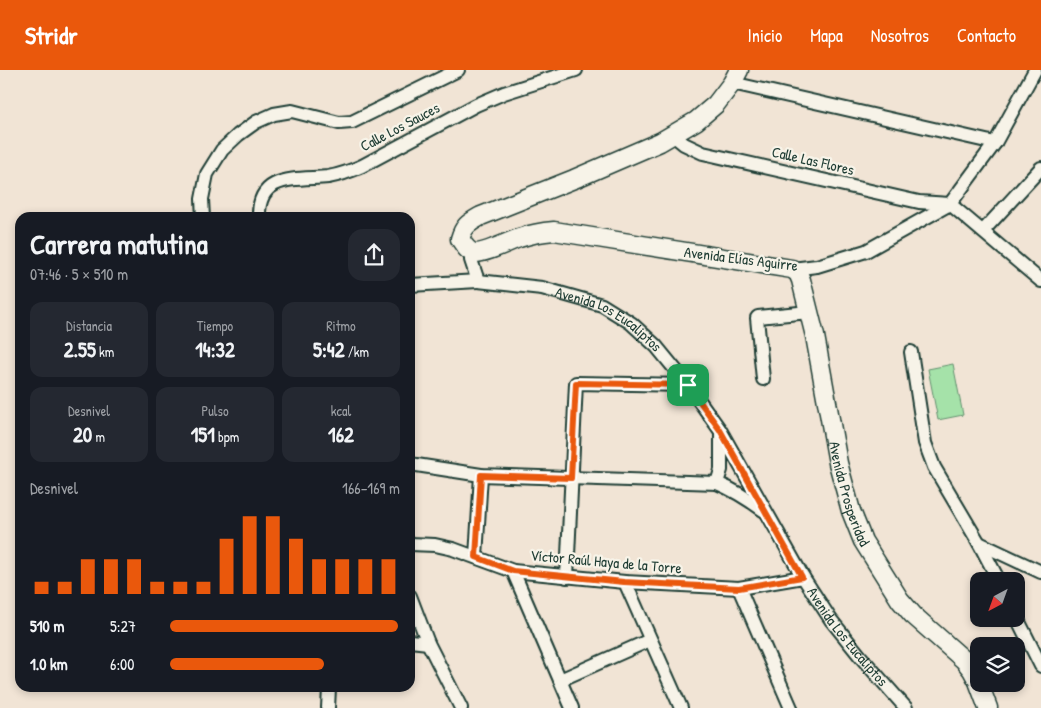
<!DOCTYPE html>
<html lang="es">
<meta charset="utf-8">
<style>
body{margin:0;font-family:"Patrick Hand",sans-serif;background:#242831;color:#f1f3f6;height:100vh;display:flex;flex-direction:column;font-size:19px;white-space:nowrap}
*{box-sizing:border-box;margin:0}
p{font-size:16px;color:#9ea1a6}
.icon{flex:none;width:28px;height:28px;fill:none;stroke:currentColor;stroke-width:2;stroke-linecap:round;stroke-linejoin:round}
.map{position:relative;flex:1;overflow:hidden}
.sheet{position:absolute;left:15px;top:142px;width:400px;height:480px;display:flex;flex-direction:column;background:#171b24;border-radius:15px;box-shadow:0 2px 8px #0003}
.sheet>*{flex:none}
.needle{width:32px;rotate:221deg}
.tools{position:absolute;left:970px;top:502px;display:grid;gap:10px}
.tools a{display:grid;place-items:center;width:55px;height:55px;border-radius:10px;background:#171b24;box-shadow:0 2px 8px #0003;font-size:25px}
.pin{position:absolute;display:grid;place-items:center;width:42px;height:42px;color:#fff;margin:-21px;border-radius:10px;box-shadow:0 2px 8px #0006}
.round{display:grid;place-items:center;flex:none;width:52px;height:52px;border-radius:15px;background:#242831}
.headline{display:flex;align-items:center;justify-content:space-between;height:85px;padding:0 15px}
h1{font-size:28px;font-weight:700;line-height:38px}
.metrics{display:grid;grid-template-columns:repeat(3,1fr);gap:8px;height:85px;padding:5px 15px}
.metrics div{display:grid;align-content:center;border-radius:12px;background:#242831;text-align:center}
.metrics b{font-size:21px;font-weight:700}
.metrics small{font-size:14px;font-weight:400}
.metrics p{font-size:14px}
.chart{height:140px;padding:10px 15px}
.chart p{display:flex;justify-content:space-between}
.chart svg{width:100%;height:90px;margin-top:5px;stroke:#ea580c;stroke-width:6}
ul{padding:0 15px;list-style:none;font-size:16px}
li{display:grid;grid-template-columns:80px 60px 1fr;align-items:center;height:38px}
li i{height:12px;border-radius:6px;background:#ea580c}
header{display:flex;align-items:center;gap:30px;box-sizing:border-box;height:70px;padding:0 25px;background:#ea580c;color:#fff}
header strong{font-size:24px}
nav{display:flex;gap:28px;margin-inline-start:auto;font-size:18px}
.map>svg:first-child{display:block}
.green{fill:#a5e2a9;stroke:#62906e}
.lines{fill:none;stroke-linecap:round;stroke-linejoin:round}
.street-casing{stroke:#1f3d34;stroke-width:16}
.secondary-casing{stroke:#1f3d34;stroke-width:21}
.street{stroke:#f7f3e8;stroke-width:12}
.secondary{stroke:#f7f3e8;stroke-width:18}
.route-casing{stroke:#fff;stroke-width:10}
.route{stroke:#ea580c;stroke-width:6}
.labels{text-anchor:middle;stroke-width:4.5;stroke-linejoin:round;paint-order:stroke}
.street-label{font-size:15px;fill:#1f3d34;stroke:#f7f3e8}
</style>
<header>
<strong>Stridr</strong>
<nav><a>Inicio</a><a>Mapa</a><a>Nosotros</a><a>Contacto</a></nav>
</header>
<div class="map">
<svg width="1041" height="638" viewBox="0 0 1041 638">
<rect width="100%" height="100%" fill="#f1e4d5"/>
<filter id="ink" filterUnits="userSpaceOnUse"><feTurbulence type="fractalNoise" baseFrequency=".02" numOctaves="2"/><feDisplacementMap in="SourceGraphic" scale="10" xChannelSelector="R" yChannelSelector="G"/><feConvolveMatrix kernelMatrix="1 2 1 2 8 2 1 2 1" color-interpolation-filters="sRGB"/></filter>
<g filter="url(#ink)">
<path class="green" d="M953 294 963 345 938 350 928 299Z"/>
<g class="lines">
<defs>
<g id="street">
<path d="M732 13 995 73"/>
<path d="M673 65 684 74 703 83 919 132 950 134 1041 211"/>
<path d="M203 148 202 129 207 104 222 80 238 65 256 52 274 44 292 41 339 53 352 52 458 0"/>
<path d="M259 148C257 103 297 110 328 107 340 105 351 101 362 96L476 35 504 23 576 0"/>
<path d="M983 161 1041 98"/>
<path id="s1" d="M471 182V190L478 211 542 218 602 235 631 253 656 276 688 315 720 360 803 507 831 550 860 586 906 638"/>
<path d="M792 199 817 196 866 181 950 134 995 73 1035 0"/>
<path d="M410 215 478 211"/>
<path d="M911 282 925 373 934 397 979 473 999 511"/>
<path d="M763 309 757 248 758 247 809 242"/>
<path d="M410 394 481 405 717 413C734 420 748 429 763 440"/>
<path d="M717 413 721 400V363"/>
<path d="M979 473 1041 502"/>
<path d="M410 474 435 475 453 479 513 501 625 512 739 518 803 507"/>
<path d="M476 487 481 405"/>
<path d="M513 501 572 638"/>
<path d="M567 507 576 313 688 315"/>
<path d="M625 512 681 638"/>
<path d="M739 518 791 638"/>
<path d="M410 526 428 573 461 638"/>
<path d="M1016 546 1041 596"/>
<path d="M410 571 428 573"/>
<path d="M560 610 650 570"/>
<path d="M328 638 329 618"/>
</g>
<g id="secondary">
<path id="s2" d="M739 0 732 13 716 34 696 51 660 72 574 109 481 146C469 153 464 155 460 169 464 175 467 181 474 183 484 184 508 172 519 168 531 164 542 162 554 161L792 199 798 203 801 210 815 266 838 393 851 441 863 471 900 530 913 545 964 590 972 600 979 613"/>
<path d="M979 614 988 638"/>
</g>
</defs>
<use href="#street" class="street-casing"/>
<use href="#secondary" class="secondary-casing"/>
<use href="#street" class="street"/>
<use href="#secondary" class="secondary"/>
</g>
</g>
<g class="lines" filter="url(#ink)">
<defs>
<path id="route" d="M576 313 688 315 720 360 802 507 739 518 624 512 513 501 476 487 481 405 571 408Z"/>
</defs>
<use href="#route" class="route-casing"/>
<use href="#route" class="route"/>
</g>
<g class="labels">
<g class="street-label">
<text transform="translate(400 57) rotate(-28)" y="5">Calle Los Sauces</text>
<text transform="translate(813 91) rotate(13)" y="5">Calle Las Flores</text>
<text transform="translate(741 189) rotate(7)" y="5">Avenida Elías Aguirre</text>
<text dy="5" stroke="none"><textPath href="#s1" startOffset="169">Avenida Los Eucaliptos</textPath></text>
<text dy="5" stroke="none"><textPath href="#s2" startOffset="914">Avenida Prosperidad</textPath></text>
<text transform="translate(606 492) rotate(5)" y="5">Víctor Raúl Haya de la Torre</text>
<text dy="5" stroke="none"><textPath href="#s1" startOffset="574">Avenida Los Eucaliptos</textPath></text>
</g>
</g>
</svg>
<div class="tools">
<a><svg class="needle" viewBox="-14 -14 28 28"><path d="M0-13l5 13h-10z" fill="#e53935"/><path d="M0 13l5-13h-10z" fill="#9ea1a6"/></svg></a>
<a><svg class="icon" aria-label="layers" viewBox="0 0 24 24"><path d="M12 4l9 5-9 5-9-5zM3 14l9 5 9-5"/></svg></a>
</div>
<div class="pin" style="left:688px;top:315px;background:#1e9e55"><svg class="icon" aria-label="arrive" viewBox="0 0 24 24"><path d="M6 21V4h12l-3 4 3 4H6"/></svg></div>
<section class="sheet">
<div class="headline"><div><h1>Carrera matutina</h1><p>07:46 · 5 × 510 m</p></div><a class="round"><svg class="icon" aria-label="share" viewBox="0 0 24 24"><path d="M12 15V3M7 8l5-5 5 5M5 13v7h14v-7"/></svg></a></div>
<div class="metrics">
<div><p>Distancia</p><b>2.55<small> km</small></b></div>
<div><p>Tiempo</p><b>14:32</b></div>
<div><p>Ritmo</p><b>5:42<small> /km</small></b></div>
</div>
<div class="metrics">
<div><p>Desnivel</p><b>20<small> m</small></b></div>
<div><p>Pulso</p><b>151<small> bpm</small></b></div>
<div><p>kcal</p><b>162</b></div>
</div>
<div class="chart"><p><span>Desnivel</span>166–169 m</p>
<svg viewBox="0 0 160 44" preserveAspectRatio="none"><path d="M5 44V38M15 44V38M25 44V27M35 44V27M45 44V27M55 44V38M65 44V38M75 44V38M85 44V17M95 44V6M105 44V6M115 44V17M125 44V27M135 44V27M145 44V27M155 44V27"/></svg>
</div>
<ul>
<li><b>510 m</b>5:27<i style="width:99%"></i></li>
<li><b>1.0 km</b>6:00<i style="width:67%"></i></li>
</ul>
</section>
</div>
